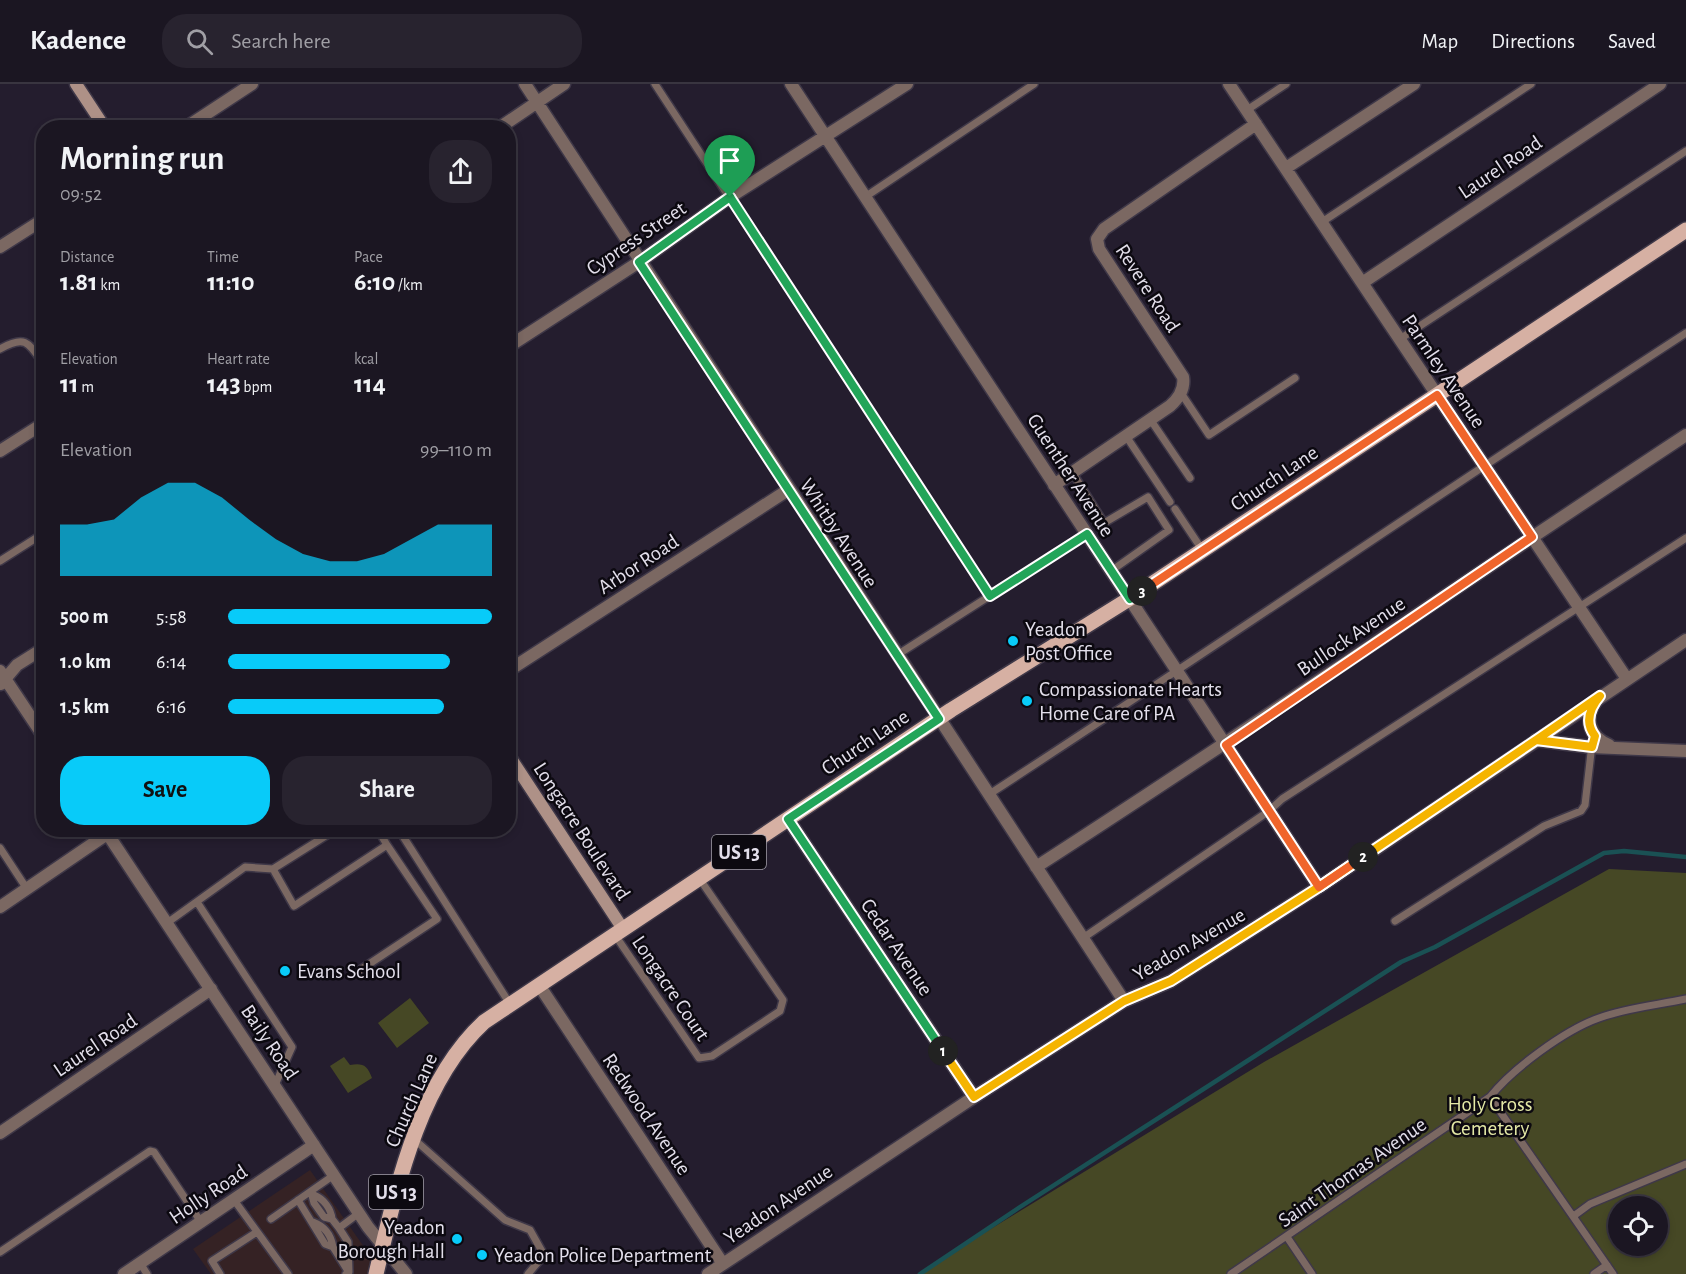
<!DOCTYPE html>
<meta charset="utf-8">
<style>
body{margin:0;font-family:"Alegreya Sans",sans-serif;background:#28232f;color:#f1f3f6;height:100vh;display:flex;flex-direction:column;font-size:22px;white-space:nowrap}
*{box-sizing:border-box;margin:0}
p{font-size:20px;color:#a09fa5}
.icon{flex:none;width:33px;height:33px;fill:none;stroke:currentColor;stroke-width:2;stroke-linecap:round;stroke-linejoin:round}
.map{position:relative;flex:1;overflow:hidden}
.side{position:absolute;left:36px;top:36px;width:480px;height:717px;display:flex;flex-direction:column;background:#1b1622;border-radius:24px;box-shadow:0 3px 9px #0003,0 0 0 2px #393540}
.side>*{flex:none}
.tools{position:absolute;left:1608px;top:1112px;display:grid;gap:12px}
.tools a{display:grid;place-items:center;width:60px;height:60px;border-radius:50%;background:#1b1622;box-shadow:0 3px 9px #0003,0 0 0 2px #393540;font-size:30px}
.pin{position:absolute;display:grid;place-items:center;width:51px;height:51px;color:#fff;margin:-62px -26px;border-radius:50% 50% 50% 0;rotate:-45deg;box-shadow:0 0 6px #0007}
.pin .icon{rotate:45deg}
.km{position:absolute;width:30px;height:30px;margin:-15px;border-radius:50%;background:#222;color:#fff;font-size:16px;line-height:30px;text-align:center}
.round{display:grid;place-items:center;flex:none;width:63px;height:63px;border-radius:24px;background:#28232f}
.summary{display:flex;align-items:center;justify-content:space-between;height:102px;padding:0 24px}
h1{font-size:33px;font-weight:700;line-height:45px}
.metrics{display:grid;grid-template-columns:repeat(3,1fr);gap:9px;height:102px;padding:6px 24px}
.metrics div{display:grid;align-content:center}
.metrics b{font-size:26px;font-weight:700}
.metrics small{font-size:16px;font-weight:400}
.metrics p{font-size:16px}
.chart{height:168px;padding:12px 24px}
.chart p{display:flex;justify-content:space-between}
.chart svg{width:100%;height:108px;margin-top:6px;fill:#08cbf9;opacity:.7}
.button{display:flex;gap:12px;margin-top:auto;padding:12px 24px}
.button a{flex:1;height:69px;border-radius:24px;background:#08cbf9;color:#111;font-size:24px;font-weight:700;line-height:69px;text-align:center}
.button a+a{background:#28232f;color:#f1f3f6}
ul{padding:0 24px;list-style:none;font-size:20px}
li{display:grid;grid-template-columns:96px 72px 1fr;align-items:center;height:45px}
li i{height:15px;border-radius:8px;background:#08cbf9}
header{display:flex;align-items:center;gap:36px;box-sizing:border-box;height:84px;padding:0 30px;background:#1b1622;border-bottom:2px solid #393540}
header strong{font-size:28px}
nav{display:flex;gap:33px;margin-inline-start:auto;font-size:21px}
.search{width:420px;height:54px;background:#28232f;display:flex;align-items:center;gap:15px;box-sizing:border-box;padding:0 21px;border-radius:24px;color:#a09fa5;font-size:22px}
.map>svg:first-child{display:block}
.commercial{fill:#352224}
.green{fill:#464825;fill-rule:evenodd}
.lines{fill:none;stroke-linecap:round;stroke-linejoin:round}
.stream{stroke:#1a5154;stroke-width:4.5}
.lane-casing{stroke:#3f3848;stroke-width:10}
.street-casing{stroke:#3f3848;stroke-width:15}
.secondary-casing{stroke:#3f3848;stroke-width:15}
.primary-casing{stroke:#3f3848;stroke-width:18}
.lane{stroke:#7b6862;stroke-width:7}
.street{stroke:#7b6862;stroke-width:12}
.secondary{stroke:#ae9187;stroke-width:12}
.primary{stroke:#d6b0a3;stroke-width:15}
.split-1-casing{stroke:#fff;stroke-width:12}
.split-2-casing{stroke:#fff;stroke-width:12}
.split-3-casing{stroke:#fff;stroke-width:12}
.split-4-casing{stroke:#fff;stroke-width:12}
.split-1{stroke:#22a559;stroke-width:8}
.split-2{stroke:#f5b400;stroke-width:8}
.split-3{stroke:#f0652b;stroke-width:8}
.split-4{stroke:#22a559;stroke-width:8}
.poi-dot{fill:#08cbf9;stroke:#0c0910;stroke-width:2}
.labels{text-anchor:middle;stroke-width:5;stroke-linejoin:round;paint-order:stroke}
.shield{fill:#0c0910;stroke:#a29fa9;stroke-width:1.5}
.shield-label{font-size:20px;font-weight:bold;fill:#e3dfeb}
.street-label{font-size:21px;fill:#e3dfeb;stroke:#0c0910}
.poi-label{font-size:21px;fill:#e3dfeb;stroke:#0c0910;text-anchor:start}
.park-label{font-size:21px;fill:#e4e9a6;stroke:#0c0910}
</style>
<header>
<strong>Kadence</strong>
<div class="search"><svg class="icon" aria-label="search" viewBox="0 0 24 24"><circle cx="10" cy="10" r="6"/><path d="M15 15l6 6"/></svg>Search here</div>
<nav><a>Map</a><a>Directions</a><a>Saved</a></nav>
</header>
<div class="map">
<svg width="1686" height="1190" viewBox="0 0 1686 1190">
<rect width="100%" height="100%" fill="#241d2e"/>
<path class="commercial" d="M310 1086 383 1190H211L193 1165Z"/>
<path class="green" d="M1609 785 1686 789V1190H917L1264 978ZM1618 1122H1658V1161H1618Z
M410 914 429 939 397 964 378 939Z
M344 973 350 981C363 979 367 981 372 994L348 1009 330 982Z"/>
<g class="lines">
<path class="stream" d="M920 1190 1017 1125 1401 878 1435 863 1604 769 1624 767 1686 773"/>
<defs>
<path id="lane" d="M655 0 990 512
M1247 26 1286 0
M865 113 1034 0
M1322 138 1531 0
M1400 255 1686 67
M0 265C26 250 29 259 44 281
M1181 309 1209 351 1295 294
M1150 335 1190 394
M1126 352 1170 418
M1072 388 1104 439 1148 413 1169 446 1111 487
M1175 425 1203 467
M0 477 44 449
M897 571 1087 450
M988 711C1222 559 1452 401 1686 249
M399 746 510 920
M0 764 27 805
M273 785 294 822 387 761 378 746
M197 818 292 963 275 1001
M1395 837 1544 742 1581 727 1585 721 1592 660
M167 839 245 783 273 785 335 746
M615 851 699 974 712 972 780 927 783 916 699 794
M1083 854 1269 727 1282 715 1686 454
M354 890 437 835 387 761
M1490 1013 1613 1190
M415 1056 505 1136 530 1146 544 1171 528 1190
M311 1108 314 1119 324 1133 332 1135 339 1144
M314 1111C324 1115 331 1125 332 1135
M234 1116 288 1190
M298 1116 325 1160 333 1163C331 1151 324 1142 313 1138
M1575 1131 1590 1120 1686 1080
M271 1135 334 1091
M1287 1153 1312 1190
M333 1163 348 1187
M0 1168 150 1067 154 1068 201 1138
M140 1179 147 1190
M220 1190 212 1177 257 1148
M346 1190 349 1188 348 1158 339 1144 359 1129
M1231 1190 1490 1013C1512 985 1565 946 1599 934 1626 924 1658 921 1686 915
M1594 1190 1607 1181"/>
<path id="street" d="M525 0 1124 917
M791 0 1319 803
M1229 0 1627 595
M185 44 252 0
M499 44 564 0
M1286 84 1414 0
M0 163 44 135
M1362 199 1660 0
M508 263 639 178 730 113 907 0
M0 367 44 339
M1054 401 1170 322C1179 314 1185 305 1183 293L1099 165 1097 155 1104 145 1256 40
M0 587 44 653
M508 587 788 406
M1 600 17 581 44 564
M1597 616C1583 633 1589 653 1609 661
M1536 656 1591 663 1686 667
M788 735 974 1013
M105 746 368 1143 406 1190
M1036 783C1255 642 1469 494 1686 351
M0 823 107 750
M539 901 723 1180
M0 1049 211 905
M124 1190 314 1061
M708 1190 974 1013 1124 917 1171 897 1319 803 1686 556"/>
<path id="secondary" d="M76 0 105 44
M508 670 623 845"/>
<path id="primary" d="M376 1190C396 1106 418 999 484 938L951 626 1129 515 1686 146"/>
</defs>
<use href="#lane" class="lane-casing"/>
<use href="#street" class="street-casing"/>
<use href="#secondary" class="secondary-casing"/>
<use href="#primary" class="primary-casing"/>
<use href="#lane" class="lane"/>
<use href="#street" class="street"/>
<use href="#secondary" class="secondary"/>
<use href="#primary" class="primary"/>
</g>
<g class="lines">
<defs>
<path id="split-1" d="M730 113 639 178 939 635 788 735 943 967"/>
<path id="split-2" d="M943 967 974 1013 1124 917 1171 897 1319 803 1536 656 1592 663 1595 652C1584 638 1590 624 1600 612 1521 667 1442 720 1363 773"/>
<path id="split-3" d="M1142 507 1437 311 1532 453 1226 661 1319 803 1363 773"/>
<path id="split-4" d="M730 113 990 512 1087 450 1130 515 1142 507"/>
</defs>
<use href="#split-1" class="split-1-casing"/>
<use href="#split-2" class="split-2-casing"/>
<use href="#split-3" class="split-3-casing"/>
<use href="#split-4" class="split-4-casing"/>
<use href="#split-1" class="split-1"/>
<use href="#split-2" class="split-2"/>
<use href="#split-3" class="split-3"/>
<use href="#split-4" class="split-4"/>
</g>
<g class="poi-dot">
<circle cx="1013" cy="557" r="6"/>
<circle cx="1027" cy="617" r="6"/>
<circle cx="285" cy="887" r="6"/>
<circle cx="457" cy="1155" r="6"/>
<circle cx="482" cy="1171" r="6"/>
</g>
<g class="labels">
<g class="shield">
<rect x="712" y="751" width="54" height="34" rx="4.5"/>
<rect x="369" y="1091" width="54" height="34" rx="4.5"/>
</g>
<g class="shield-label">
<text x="739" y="775">US 13</text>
<text x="396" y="1115">US 13</text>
</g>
<g class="street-label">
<text transform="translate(1500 83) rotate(-34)" y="7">Laurel Road</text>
<text transform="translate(636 154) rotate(-34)" y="7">Cypress Street</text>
<text transform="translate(1148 204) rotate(57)" y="7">Revere Road</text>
<text transform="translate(1444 287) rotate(56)" y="7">Parmley Avenue</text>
<text transform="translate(1071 391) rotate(57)" y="7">Guenther Avenue</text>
<text transform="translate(1274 394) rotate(-34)" y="7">Church Lane</text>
<text transform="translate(839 449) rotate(57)" y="7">Whitby Avenue</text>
<text transform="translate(638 480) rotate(-33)" y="7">Arbor Road</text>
<text transform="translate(1351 552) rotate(-34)" y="7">Bullock Avenue</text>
<text transform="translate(865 658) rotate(-34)" y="7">Church Lane</text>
<text transform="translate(582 747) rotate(57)" y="7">Longacre Boulevard</text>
<text transform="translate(1189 860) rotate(-30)" y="7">Yeadon Avenue</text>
<text transform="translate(897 863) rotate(56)" y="7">Cedar Avenue</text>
<text transform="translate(671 904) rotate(56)" y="7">Longacre Court</text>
<text transform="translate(270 958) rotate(56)" y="7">Baily Road</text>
<text transform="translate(95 961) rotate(-34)" y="7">Laurel Road</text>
<text transform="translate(411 1016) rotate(-66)" y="7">Church Lane</text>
<text transform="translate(647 1030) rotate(56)" y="7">Redwood Avenue</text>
<text transform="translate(1352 1088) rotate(-35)" y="7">Saint Thomas Avenue</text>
<text transform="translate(208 1110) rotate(-34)" y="7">Holly Road</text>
<text transform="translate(778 1120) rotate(-34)" y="7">Yeadon Avenue</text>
</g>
<g class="poi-label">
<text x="1025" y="552">Yeadon<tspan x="1025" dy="24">Post Office</tspan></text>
<text x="1039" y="612">Compassionate Hearts<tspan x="1039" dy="24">Home Care of PA</tspan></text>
<text x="297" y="894">Evans School</text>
<text x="445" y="1150" text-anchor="end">Yeadon<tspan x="445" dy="24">Borough Hall</tspan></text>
<text x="494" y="1178">Yeadon Police Department</text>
</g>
<g class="park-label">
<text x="1490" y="1027">Holy Cross<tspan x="1490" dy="24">Cemetery</tspan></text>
</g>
</g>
</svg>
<div class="tools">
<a><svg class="icon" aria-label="locate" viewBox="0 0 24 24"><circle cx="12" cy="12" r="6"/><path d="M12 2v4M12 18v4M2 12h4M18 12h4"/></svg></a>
</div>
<div class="pin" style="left:730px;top:113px;background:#1e9e55"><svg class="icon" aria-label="arrive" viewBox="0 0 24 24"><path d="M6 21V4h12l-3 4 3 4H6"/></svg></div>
<b class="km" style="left:943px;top:967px">1</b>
<b class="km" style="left:1363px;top:773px">2</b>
<b class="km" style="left:1142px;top:507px">3</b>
<section class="side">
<div class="summary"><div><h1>Morning run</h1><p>09:52</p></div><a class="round"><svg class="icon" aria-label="share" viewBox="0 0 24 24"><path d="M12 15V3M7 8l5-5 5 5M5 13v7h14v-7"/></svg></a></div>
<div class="metrics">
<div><p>Distance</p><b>1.81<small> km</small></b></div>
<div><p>Time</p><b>11:10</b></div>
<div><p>Pace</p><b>6:10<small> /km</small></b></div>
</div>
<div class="metrics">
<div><p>Elevation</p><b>11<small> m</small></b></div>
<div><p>Heart rate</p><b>143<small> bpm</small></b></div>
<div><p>kcal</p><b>114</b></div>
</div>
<div class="chart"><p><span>Elevation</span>99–110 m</p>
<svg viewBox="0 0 160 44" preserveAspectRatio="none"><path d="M0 44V23L10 23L20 21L30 12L40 6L50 6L60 12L70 21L80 29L90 35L100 38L110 38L120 35L130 29L140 23L150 23L160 23V44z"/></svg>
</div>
<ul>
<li><b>500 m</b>5:58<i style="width:100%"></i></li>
<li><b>1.0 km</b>6:14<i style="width:84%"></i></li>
<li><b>1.5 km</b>6:16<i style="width:82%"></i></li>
</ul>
<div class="button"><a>Save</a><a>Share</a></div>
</section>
</div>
